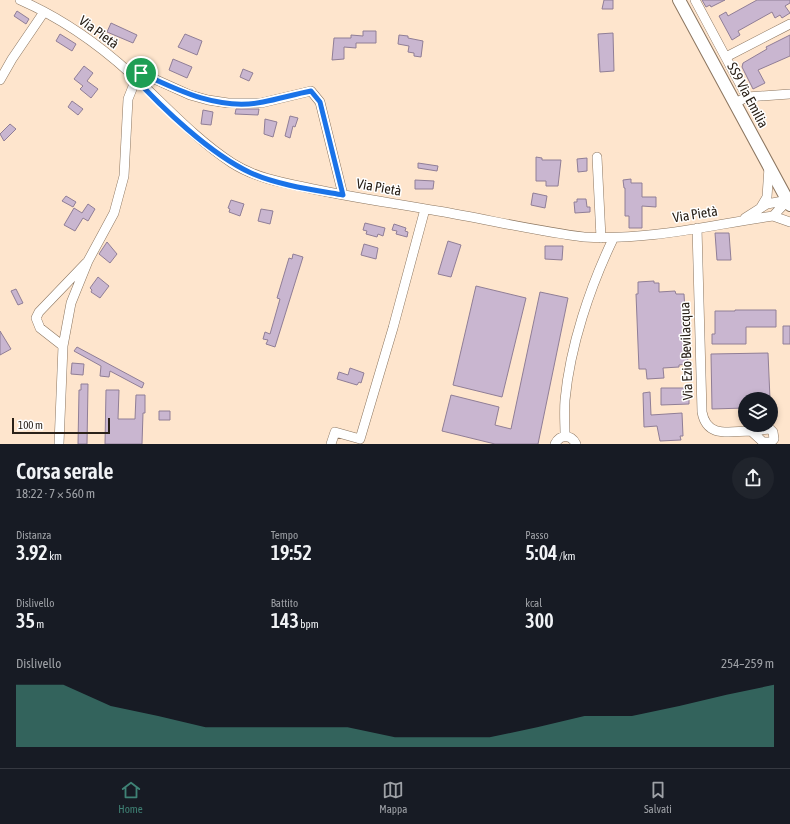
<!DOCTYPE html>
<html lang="it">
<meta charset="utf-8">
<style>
body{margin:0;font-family:"Asap Condensed",sans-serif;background:#20242c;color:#f1f3f6;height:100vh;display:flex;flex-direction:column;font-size:15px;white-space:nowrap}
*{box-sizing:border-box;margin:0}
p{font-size:13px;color:#9ea1a6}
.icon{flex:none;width:22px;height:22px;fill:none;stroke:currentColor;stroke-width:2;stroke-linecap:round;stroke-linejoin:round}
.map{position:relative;height:444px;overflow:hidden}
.sheet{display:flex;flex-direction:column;background:#171b24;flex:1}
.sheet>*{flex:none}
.fabs{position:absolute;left:738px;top:392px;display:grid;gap:8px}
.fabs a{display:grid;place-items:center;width:40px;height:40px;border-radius:50%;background:#171b24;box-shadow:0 2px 6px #0003;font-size:20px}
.scale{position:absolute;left:12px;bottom:10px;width:98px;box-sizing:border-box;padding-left:4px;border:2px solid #2a2118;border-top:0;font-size:11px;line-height:14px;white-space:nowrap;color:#2a2118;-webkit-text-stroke:3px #fff;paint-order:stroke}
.pin{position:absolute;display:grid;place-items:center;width:34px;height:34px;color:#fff;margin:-17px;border:2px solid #fff;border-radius:50%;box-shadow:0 1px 4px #0007}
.round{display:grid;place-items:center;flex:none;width:42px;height:42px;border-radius:21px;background:#20242c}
.summary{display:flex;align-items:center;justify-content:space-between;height:68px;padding:0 16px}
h1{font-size:22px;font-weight:600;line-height:30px}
.figures{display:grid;grid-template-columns:repeat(3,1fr);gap:6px;height:68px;padding:4px 16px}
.figures div{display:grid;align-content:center}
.figures b{font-size:20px;font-weight:600}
.figures small{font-size:11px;font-weight:400}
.figures p{font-size:11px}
.chart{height:112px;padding:8px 16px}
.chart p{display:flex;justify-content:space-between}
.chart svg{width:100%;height:72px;margin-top:4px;fill:#3f8275;opacity:.7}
.dock{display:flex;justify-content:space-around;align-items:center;height:56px;border-top:1px solid #363941;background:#171b24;font-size:11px;color:#9ea1a6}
.dock a{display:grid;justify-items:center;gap:2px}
.dock .current{color:#3f8275}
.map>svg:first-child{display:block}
.building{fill:#c9b6d0;stroke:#907e96}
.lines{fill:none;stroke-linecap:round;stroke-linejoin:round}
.minor-casing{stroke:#8c7660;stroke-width:10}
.major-casing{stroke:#8c7660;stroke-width:14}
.minor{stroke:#fff;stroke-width:9}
.major{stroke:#fff;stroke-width:12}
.route-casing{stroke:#fff;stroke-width:8}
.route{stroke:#1a73e8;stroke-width:5}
.labels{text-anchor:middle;stroke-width:3;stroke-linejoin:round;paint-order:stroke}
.street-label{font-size:14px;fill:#2a2118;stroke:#fff}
</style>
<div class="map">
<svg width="790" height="444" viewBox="0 0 790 444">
<rect width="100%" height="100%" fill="#fee5cd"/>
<path class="building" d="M604 0H613V9H602Z
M702 0H725L711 7 710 5 706 7Z
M757 0H790V3L785 6 790 13 782 18 780 15 775 18 772 12 738 31 740 35 732 40 719 16 726 12 728 16Z
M17 11 29 19 26 24 14 16Z
M111 23 137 35 133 43 107 32Z
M363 31H376V43H356V48L344 47V59L332 60 334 38H351V35L363 36Z
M613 33 614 71 600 72 598 34Z
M60 34 76 44 72 51 56 41Z
M185 34 202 41 197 55 178 47Z
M399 35 408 36V38L423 41 421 57 414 56V53L408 52 409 46 398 44Z
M790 35V56L758 70 765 83 753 89 742 67 743 63 767 49 766 47Z
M173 59 192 67 187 78 169 70Z
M84 66 93 73 87 81 98 89 91 98 80 89 83 86 74 79Z
M243 69 253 73 249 81 240 77Z
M72 101 83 109 78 115 68 107Z
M236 109H259L258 115 235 114Z
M203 110 213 112 211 125 201 124Z
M290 116 298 118 295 127 293 126 290 138 285 136Z
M265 119 277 122 273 137 264 134Z
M10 124 16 129 4 141 0 134Z
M536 157 542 158V160H561L558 186H546V181H536Z
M587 158V171L578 172 577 159Z
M418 163 438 166 437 171 418 168Z
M631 179V183H642V197H656V207L642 206V228H629V216H625V188H624L623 180Z
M415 180 434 181 433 189H415Z
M533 193 547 196 545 208 531 205Z
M66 196 76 202 73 207 62 201Z
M577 199H586L587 207H590V212L575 213 574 202H577Z
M231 200 244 204 240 216 229 212 230 209 228 208Z
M88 204 95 209 88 221 83 218 75 231 64 225 74 208 82 213Z
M261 209 273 211 270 224 258 221Z
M365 223 385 228 383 236 378 234 377 237 366 234 367 231 363 230Z
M394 224 406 228 405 231 408 232 407 237 396 234 397 231 392 230Z
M715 233H729L731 260H717Z
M448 241 461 245 451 277 438 274Z
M107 242 117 254 110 263 99 254Z
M364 244 378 248 376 259 361 255Z
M545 246H563L562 260 545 259Z
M293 254 303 257 275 347 266 344 268 340 263 339 265 332 270 334 280 299 277 298 289 258 292 259Z
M98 277 109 286 100 298 91 292 92 290 90 288Z
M654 281V283H659V292L675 291 676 294H684L688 364 679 365V367L663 368 664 378 647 379 646 369H639L636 294H638V282Z
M476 286 526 298 502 397 453 385Z
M16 289 23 303 18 305 11 291Z
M540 292 568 298 538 444H495L442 431 451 395 499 407 495 425 511 429Z
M735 310H776V327H746V344H712V334H715V311H735Z
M783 326H790V344H783Z
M0 331 11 349 0 355Z
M77 347 144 383 142 388 110 371 109 377 100 376 101 366 74 351Z
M768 353 770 399H745V408L712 409 711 354Z
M72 363 84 364 83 375 71 374Z
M350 368 364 373 361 383 359 382 357 385 337 379 339 372 348 375Z
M81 384H88L87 444H78L79 390H81Z
M661 388H689V404L661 405Z
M106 390H119L118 419H135L136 395H145V413H143L142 444H105Z
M650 392 651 415 682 413 683 436H680L681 440 660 441 657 426 644 427 643 393Z
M159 411H170V420H159Z"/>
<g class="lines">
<defs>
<path id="minor" d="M20 0C61 18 98 44 130 73 164 104 194 138 232 163 254 177 279 182 304 187 348 197 393 203 438 211 486 219 535 231 584 237 647 241 710 225 773 216L790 222
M695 0 747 97 735 103
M726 57 790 24
M132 75 141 73 190 95 208 100 228 103H261L311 91 320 102 343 195
M0 80 12 59 44 12
M747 97 790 94
M597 157 601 238
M761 207 767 197 769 167
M773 216 788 200
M745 218 767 204 788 200
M697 228 702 412C707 439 730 431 751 431L763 442H771L774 439 773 432 770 429 751 431
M63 346 40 328 36 318 39 312 86 263
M565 436C565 424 564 412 565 400 570 346 590 287 613 239
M59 444 63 346 71 303 88 261 114 213 124 176 128 99 136 79
M331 444 335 432 360 439 393 328 425 209
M555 444C560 434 571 434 576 444"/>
<path id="major" d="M679 0 790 205"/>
</defs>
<use href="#minor" class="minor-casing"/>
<use href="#major" class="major-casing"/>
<use href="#minor" class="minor"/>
<use href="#major" class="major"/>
</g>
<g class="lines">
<defs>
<path id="route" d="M141 73C179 91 220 111 263 102 279 99 295 94 311 91L320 102 343 195C314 190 277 185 251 173 210 154 162 108 132 75Z"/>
</defs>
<use href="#route" class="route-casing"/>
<use href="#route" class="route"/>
</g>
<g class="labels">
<g class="street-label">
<text transform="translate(99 32) rotate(36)" y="5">Via Pietà</text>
<text transform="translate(748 95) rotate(62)" y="5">SS9 Via Emilia</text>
<text transform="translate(379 187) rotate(10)" y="5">Via Pietà</text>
<text transform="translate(695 214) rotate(-9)" y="5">Via Pietà</text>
<text transform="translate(686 351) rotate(-92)" y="5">Via Ezio Bevilacqua</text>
</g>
</g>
</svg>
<div class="fabs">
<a><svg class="icon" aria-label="layers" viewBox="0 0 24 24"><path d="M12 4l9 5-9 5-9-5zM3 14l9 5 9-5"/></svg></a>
</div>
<div class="scale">100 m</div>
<div class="pin" style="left:141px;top:73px;background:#1e9e55"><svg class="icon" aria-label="arrive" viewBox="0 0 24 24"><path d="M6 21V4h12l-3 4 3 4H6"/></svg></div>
</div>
<section class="sheet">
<div class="summary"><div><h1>Corsa serale</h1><p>18:22 · 7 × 560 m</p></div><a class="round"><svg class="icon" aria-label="share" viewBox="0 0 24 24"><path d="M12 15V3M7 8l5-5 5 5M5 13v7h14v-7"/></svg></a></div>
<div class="figures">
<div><p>Distanza</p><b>3.92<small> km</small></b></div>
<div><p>Tempo</p><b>19:52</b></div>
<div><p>Passo</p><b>5:04<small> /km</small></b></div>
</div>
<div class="figures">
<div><p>Dislivello</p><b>35<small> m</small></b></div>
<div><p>Battito</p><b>143<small> bpm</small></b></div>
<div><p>kcal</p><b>300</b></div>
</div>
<div class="chart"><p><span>Dislivello</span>254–259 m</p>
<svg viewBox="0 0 160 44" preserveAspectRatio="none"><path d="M0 44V6L10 6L20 19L30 25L40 32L50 32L60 32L70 32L80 38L90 38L100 38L110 32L120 25L130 25L140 19L150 12L160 6V44z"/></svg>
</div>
</section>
<nav class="dock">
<a class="current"><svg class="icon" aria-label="home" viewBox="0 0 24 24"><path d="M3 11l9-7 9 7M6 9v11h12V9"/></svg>Home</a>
<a><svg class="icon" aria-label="map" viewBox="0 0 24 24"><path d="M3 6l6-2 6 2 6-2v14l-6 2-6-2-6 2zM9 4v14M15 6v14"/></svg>Mappa</a>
<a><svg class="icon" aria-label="saved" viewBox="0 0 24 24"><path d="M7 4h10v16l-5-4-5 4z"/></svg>Salvati</a>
</nav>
